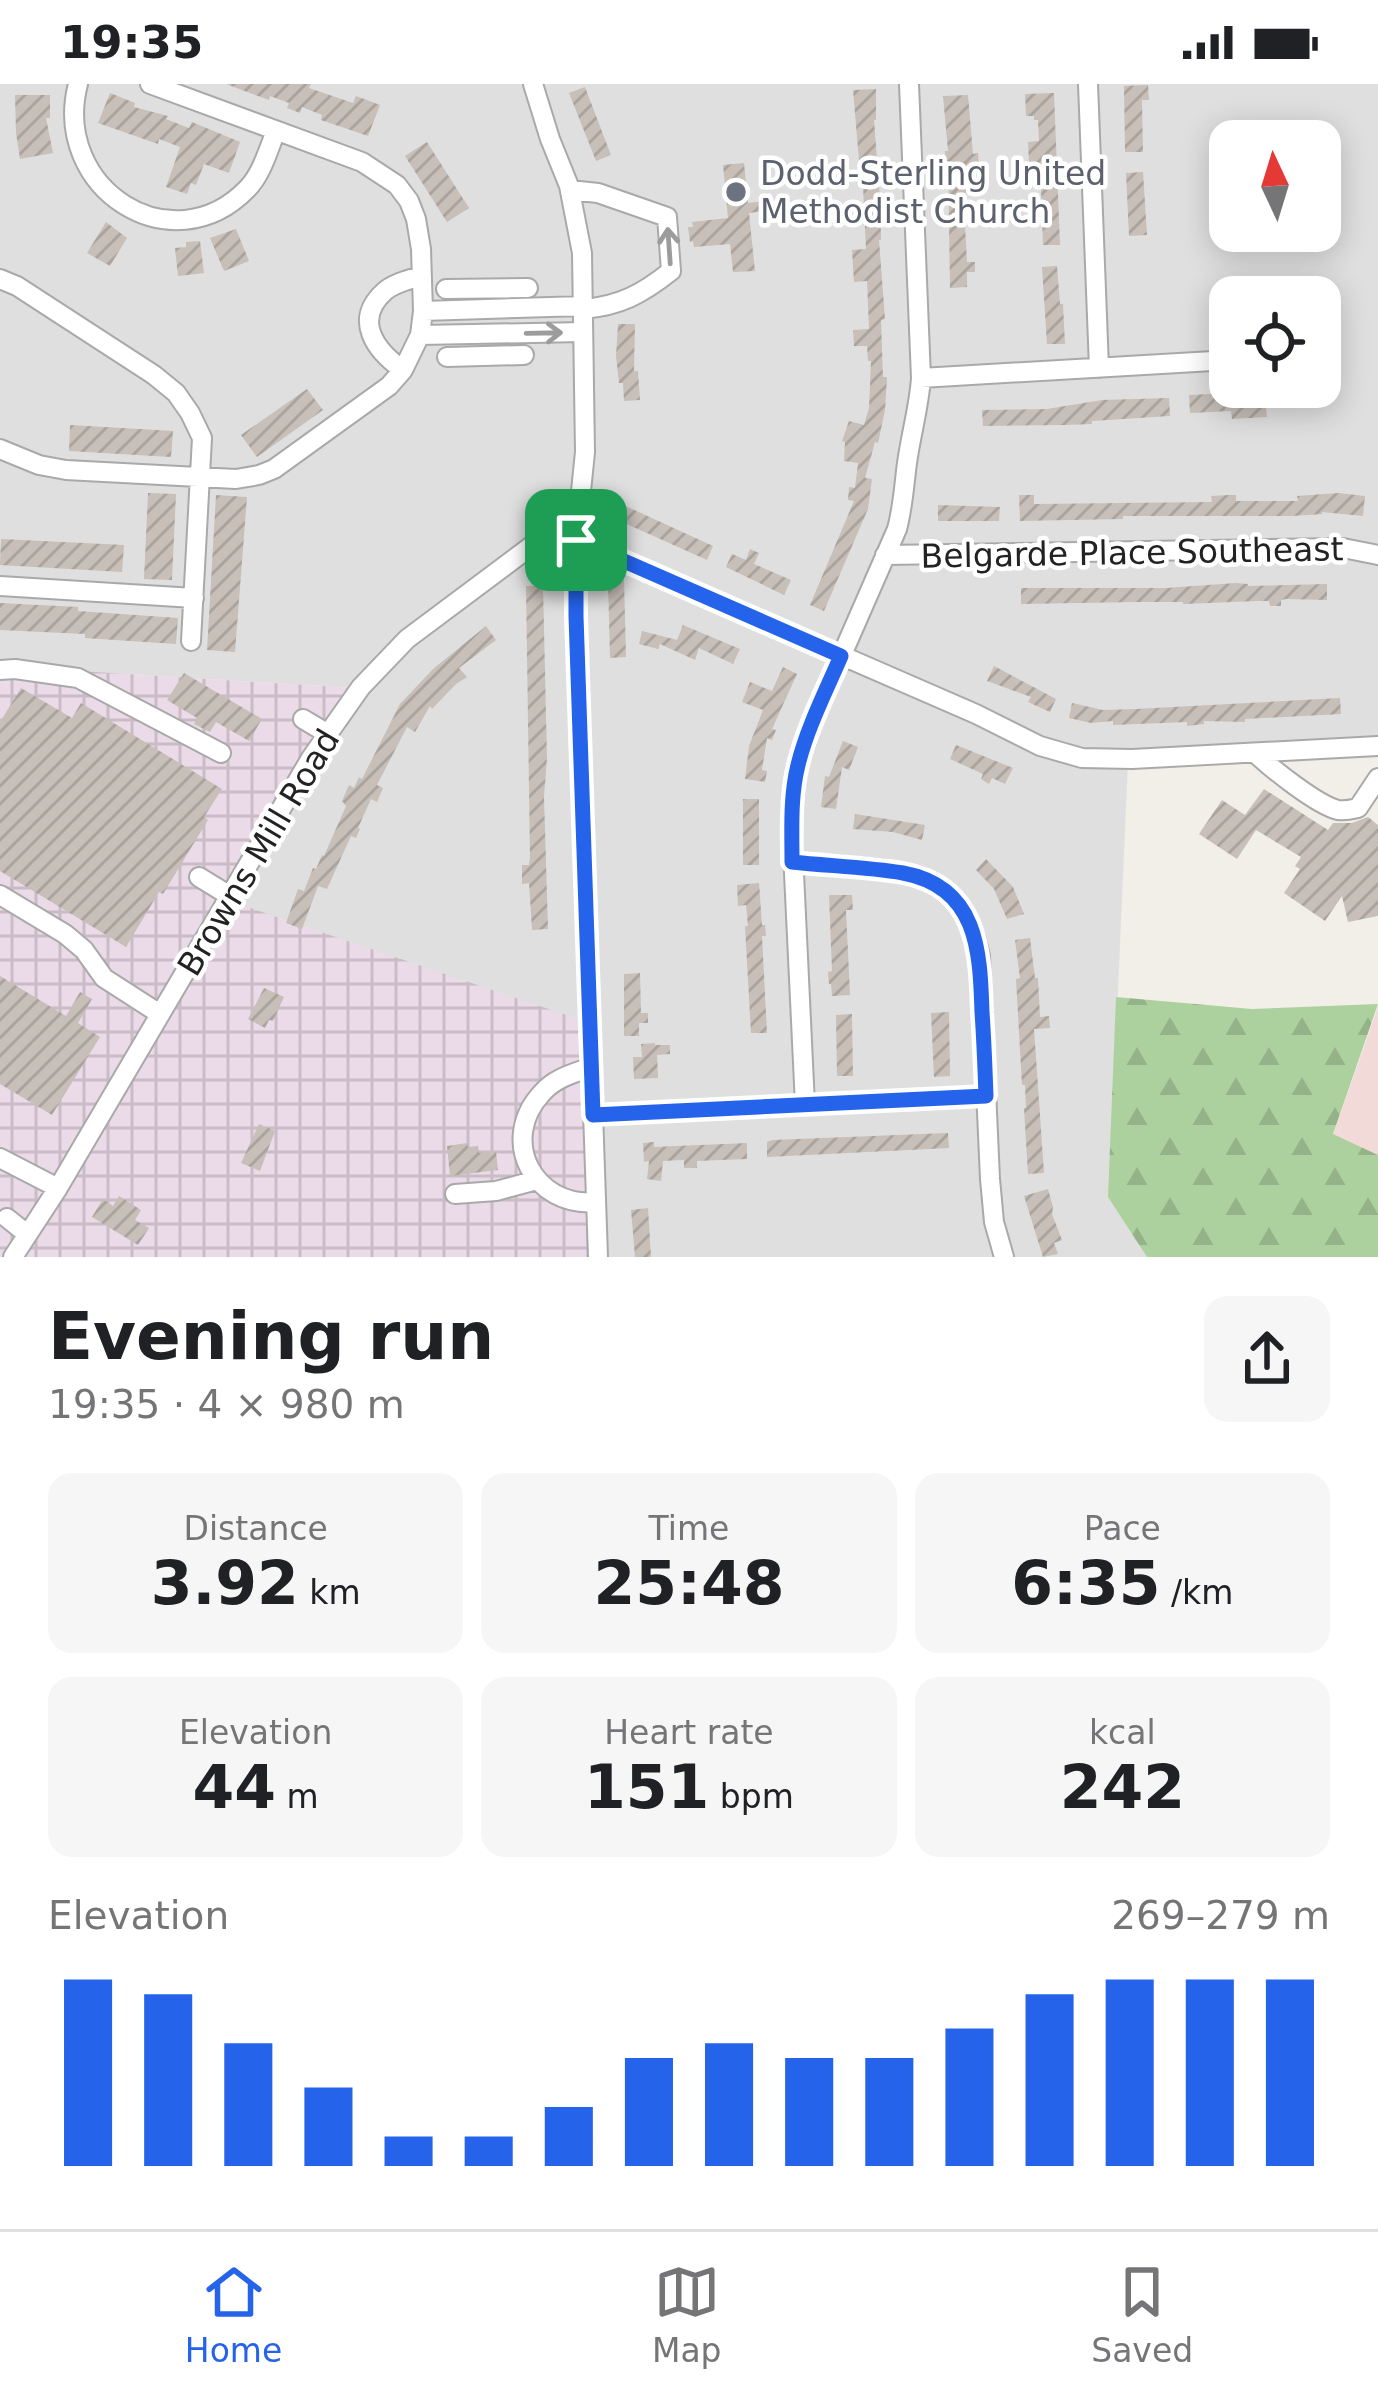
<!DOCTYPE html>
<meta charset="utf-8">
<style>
body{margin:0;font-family:"DejaVu Sans",sans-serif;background:#f6f6f6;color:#202124;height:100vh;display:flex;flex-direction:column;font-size:45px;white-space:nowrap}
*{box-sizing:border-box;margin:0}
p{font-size:39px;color:#757577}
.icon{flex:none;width:66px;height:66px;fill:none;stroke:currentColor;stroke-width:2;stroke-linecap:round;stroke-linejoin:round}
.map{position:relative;height:1173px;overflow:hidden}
.panel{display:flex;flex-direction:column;background:#fff;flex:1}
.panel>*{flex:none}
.needle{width:78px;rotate:356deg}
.fabs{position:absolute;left:1209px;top:36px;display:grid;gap:24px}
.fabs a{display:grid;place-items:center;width:132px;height:132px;border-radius:24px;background:#fff;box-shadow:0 6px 30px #0003;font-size:60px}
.pin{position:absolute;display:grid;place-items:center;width:102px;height:102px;color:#fff;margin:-51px;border-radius:24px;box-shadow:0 6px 18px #0006}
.round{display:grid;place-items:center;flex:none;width:126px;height:126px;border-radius:24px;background:#f6f6f6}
.head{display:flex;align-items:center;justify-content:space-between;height:204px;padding:0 48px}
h1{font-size:66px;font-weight:700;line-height:90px}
.metrics{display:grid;grid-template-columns:repeat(3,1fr);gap:18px;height:204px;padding:12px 48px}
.metrics div{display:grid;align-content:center;border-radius:24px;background:#f6f6f6;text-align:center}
.metrics b{font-size:60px;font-weight:700}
.metrics small{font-size:33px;font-weight:400}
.metrics p{font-size:33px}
.chart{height:336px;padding:24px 48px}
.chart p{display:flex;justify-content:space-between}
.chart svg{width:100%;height:216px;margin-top:12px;stroke:#2563eb;stroke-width:6}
.status{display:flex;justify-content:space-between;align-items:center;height:84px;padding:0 60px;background:#fff;direction:ltr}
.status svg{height:33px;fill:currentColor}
.tabs{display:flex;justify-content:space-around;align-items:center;height:168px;border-top:3px solid #e0e0e0;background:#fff;font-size:33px;color:#757577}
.tabs a{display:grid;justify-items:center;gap:6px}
.tabs .on{color:#2563eb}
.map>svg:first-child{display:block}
.residential{fill:#e0dfdf;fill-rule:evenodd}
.commercial{fill:#f2dad9}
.industrial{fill:url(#industrial-grid)}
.forest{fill:url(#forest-firs)}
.building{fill:url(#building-hatch)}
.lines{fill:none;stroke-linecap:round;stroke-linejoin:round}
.minor-casing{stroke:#a9a9a9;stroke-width:22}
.minor{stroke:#fff;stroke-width:18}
.oneway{stroke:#9c9c9c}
.route-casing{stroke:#fff;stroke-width:24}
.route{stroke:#2563eb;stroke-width:15}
.worship-dot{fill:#6b7280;stroke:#fff;stroke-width:4.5}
.labels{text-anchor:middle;stroke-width:9;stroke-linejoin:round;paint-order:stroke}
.worship-label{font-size:33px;fill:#5b616d;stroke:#fff;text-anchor:start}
.street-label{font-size:33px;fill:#222;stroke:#fff}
</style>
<div class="status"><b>19:35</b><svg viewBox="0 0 49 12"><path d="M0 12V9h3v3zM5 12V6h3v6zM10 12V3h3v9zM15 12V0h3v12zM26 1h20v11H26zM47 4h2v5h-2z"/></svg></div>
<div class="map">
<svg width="1378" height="1173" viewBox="0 0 1378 1173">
<defs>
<pattern id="industrial-grid" width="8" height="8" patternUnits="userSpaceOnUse" patternTransform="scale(3)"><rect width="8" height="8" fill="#ebdbe8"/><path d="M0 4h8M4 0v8" fill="none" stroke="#c9bcc7"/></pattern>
<pattern id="forest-firs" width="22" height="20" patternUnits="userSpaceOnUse" patternTransform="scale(3)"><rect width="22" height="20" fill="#add19e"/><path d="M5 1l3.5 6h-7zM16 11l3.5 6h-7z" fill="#95b388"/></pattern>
<pattern id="building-hatch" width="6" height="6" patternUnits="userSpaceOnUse" patternTransform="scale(3)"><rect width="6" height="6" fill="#c7bfb8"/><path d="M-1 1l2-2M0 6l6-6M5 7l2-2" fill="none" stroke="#aba49e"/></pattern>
</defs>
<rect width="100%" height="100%" fill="#f2efe9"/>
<path class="residential" d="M0 0H1378V655L1128 678 1109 1112 1147 1173H601L221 814 306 709 369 605 0 582ZM1230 57H1320V147H1230ZM1230 213H1320V303H1230Z"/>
<path class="commercial" d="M1378 923V1071L1333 1051Z"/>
<path class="industrial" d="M0 582 370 605 306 709 221 814 584 937 601 1173H0Z"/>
<path class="forest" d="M1116 913 1252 925 1378 920 1333 1050 1378 1071V1173H1147L1108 1113Z"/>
<path class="building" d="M226 0H311L309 4 353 19 356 12 380 21 368 52 321 36 322 31 302 23 300 29 287 24 289 19 270 12 269 16Z
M1148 1 1149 16H1142L1143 68H1125L1124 2Z
M585 3 611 71 596 77 569 9Z
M876 5V36H874L880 115 881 156H879L885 235 881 236 883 293H887L885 326 878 359 875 358 865 394 872 395 868 425 824 527 810 521 854 417 848 416 849 403 855 404 858 379 844 377 845 358 842 357 849 337 864 341 869 324 871 277H868L867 262H854L853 246 869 245 867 197 854 198 852 166 866 165 863 102H857L856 88H860L853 6Z
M110 9 135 19 134 23 168 32 166 35 189 44 192 38 240 58 229 89 204 80 196 101 191 99 187 110 166 103 180 63 159 55 158 60 98 39Z
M1054 9 1060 161H1043L1040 79 1029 80 1028 58 1039 57 1038 36H1034V32H1026L1025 10Z
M15 11H50V34H46L53 69 20 75 16 49Z
M968 11 973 70 978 69 979 83H966L967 123H964L967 178H975V188H967V203L950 204 948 77H946L945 67H948L943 12Z
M427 58 469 124 447 138 405 72Z
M744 79 748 119 764 117 765 127 749 129 755 187 733 188 730 160 694 163 693 157 690 158 688 143H693L692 138 728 134 723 81Z
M1143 88 1147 151 1129 152 1126 89Z
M106 138 127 154 110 182 87 169Z
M236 145 249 177 224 187 210 154Z
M200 157 204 189 178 192 175 164 186 163V158Z
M1057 182 1060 220H1063L1065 260H1047L1042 183Z
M618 240H635L634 287H638L640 316 624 317 623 299H619L616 272Z
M307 305 323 326 257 373 241 351Z
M1255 308 1256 323H1266L1267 333 1232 335 1231 327 1190 329 1189 311Z
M1169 314 1170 332 1092 337V340L1066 341 983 342 982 326 1047 325 1102 316Z
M70 341 173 347 171 373 69 367Z
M148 409 176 410 172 496 144 495Z
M1338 409 1365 412 1363 432 1322 428V430L1293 432H1123V435L1020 437 1019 411H1034V420L1212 418 1211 412 1229 411H1236V417H1298L1297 412Z
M216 411 247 413 235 568 207 566Z
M619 419 713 462 707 476 611 433Z
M938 421 1000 423 999 437H938Z
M1 455 124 461 122 488 0 481Z
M750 465 759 469 754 480 791 496 784 511 726 483 732 470 746 476Z
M624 496 626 573 610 574 608 497Z
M1236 499 1248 500V502L1327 500V516L1286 515 1281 516V522H1270L1269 517H1257L1183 520V518H1138L1021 520V504H1166Z
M526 502H543L547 674 544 713 548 845 532 846 529 799 522 800V781H529L530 773Z
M0 519 78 523V527L178 534 176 560 85 554V550L0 546Z
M683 541 740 565 733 580 699 564 695 576 660 560 658 565 639 560 642 547 677 556Z
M486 542 496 556 459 584 467 593 456 600 432 625 430 622 415 648 407 643 377 701 383 704 377 718 371 715 358 744 360 745 356 754 351 752 327 805 318 802 302 845 286 839 298 805 304 807 313 784 316 785 322 771 324 772 346 722 342 717 349 701 354 704 359 693 362 695 400 620 433 585Z
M994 582 1056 615 1050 628 1028 618 1031 613 987 597Z
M783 583 797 590 772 645 776 646 772 656 767 654 762 686 767 687 765 698 745 695 749 662 763 626 742 618 750 598 772 607Z
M184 589 262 635 249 657 216 638 210 648 194 640 197 634 167 616Z
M21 604 72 634 81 619 222 705 204 733 208 736 163 810 159 808 126 863 0 787V638Z
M1340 614 1341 630 1245 635V638L1204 637V640L1187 642V638L1113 641V637L1091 639 1069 634 1072 619 1103 626 1136 625Z
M843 657 858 663 849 686 842 683 836 725 821 723 825 692 829 693Z
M956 661 1013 684 1005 700 992 694 989 700 981 695 983 690 950 675Z
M1264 705 1328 746 1333 739H1352L1368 733 1378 741V832L1348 838 1342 812 1325 837 1284 809 1300 785 1295 782 1301 773 1256 746 1237 775 1199 750 1222 716 1245 731Z
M743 715H759V781H743Z
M855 730 925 741 922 756 893 748 853 745Z
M986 775 1013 803 1024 830 1007 835 994 805 976 786Z
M759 799 762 841H765L766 852H762L767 949H751L745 842H748L746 821 738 822 737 801Z
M829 811H852L853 826H846L850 911 832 912 831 900H829L828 888 832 887Z
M1030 854 1035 894H1038L1040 933 1049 932 1050 944 1034 945 1044 1089 1028 1090 1024 1024H1026L1025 1001H1022L1016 895 1020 894 1015 856Z
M640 889 641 929H648V939H639V952H624V890Z
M0 892 66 932 80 908 92 915 78 939 100 953 52 1031 0 1000Z
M264 904 284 913 273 937 269 936 265 944 248 935Z
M949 928 950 992 934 993 931 929Z
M852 930 853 992H837L836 931Z
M655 959V961H670V970L657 971 658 994 634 995 633 973H642L641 960Z
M259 1040 275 1047 260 1087 241 1079Z
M948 1049 949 1064 767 1073V1058L772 1056Z
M654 1058V1063L747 1059V1075L697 1077V1084H684V1076L663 1077 661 1097 647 1095 649 1077 644 1078 643 1059Z
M467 1059 468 1063 478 1062 479 1069 496 1067 498 1086 450 1092 447 1062Z
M1048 1105 1053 1123 1052 1130 1062 1156 1054 1159 1058 1170 1043 1173 1024 1112Z
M119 1112 141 1126 135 1136 149 1144 138 1161 92 1133 103 1115 113 1122Z
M648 1124 651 1173H635L631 1126Z"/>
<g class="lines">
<defs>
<path id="minor" d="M78 0C51 105 172 182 247 105 262 90 268 66 276 47
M533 0 550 55 569 102 582 169 585 368 576 456V533L598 1173
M1088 0 1099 284
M570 106 598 109 667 133 671 187C642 210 620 222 583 225
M0 195 17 202 154 291 176 309 190 329 202 354 191 557
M446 205 528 204
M423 227 583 222
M420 251 583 248
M447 273 524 271
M403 286C376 267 352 236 385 207 394 199 409 196 420 192
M921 294 1230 276
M0 365 39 381 66 386 236 395 259 391 274 385 389 302 403 286 420 251 423 227 421 165 416 135 409 117 397 101 362 78 150 0
M576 456 976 630 1040 662 1082 674 1132 675 1378 662
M885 471 1343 464 1378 471
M0 502 194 514
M0 586 15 585 78 594 221 669
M303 635 328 650
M1255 669C1271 684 1317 721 1338 726 1347 727 1349 726 1358 724L1378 694
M792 779C837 783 917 779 951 812 968 828 975 850 980 872L990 1095 994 1138 1004 1173
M199 793 230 812
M0 811 65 850 84 866 104 894 160 930
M591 983C572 990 555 994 542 1009 498 1056 534 1124 596 1118
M805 1021 791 726 798 681 813 637 897 445C903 423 904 402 907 379 911 350 919 323 921 294L909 0
M593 1031 986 1012
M0 1074 58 1104
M455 1110 496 1107 537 1096
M7 1134 27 1150
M13 1173 58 1104 311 674 361 603 407 555 578 427"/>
</defs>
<use href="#minor" class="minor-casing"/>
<use href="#minor" class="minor"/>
</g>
<defs><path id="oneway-shaft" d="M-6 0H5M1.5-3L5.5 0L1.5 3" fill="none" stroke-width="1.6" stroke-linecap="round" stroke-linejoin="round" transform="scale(3)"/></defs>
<g class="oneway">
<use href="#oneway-shaft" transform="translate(669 162) rotate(-94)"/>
<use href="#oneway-shaft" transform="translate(544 249) rotate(-1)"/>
</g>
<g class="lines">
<defs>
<path id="route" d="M576 456 841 572C826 607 807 644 798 681 790 713 792 746 792 778 829 782 867 783 903 789 978 803 980 867 982 928 984 956 985 984 986 1012L593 1031 576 532Z"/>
</defs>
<use href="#route" class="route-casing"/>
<use href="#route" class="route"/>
</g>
<circle class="worship-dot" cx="736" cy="108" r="12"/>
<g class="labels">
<g class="worship-label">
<text x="760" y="101">Dodd-Sterling United<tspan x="760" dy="38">Methodist Church</tspan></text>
</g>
<g class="street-label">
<text transform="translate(1132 468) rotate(-1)" y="12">Belgarde Place Southeast</text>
<text transform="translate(258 768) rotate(-59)" y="12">Browns Mill Road</text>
</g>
</g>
</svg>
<div class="fabs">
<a><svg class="needle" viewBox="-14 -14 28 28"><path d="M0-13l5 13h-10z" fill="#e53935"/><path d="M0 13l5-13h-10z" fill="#757577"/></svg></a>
<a><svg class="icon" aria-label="locate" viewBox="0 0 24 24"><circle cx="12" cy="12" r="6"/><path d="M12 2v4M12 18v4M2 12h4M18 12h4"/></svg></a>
</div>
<div class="pin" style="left:576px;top:456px;background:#1e9e55"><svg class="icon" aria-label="arrive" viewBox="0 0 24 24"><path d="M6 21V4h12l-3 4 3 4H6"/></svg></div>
</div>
<section class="panel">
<div class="head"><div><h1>Evening run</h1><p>19:35 · 4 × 980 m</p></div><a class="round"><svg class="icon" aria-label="share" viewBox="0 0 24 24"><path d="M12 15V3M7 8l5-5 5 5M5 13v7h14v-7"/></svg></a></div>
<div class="metrics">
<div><p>Distance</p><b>3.92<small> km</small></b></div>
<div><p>Time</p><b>25:48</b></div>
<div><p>Pace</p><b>6:35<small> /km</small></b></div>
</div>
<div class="metrics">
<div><p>Elevation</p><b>44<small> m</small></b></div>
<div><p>Heart rate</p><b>151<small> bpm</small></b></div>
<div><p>kcal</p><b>242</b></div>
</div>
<div class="chart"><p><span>Elevation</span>269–279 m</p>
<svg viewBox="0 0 160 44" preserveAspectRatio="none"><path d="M5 44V6M15 44V9M25 44V19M35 44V28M45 44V38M55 44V38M65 44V32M75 44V22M85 44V19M95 44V22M105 44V22M115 44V16M125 44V9M135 44V6M145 44V6M155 44V6"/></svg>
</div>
</section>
<nav class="tabs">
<a class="on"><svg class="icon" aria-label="home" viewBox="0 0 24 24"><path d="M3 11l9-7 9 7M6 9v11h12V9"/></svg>Home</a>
<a><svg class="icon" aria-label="map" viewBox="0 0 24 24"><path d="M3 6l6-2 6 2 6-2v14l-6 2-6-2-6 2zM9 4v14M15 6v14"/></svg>Map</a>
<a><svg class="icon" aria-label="saved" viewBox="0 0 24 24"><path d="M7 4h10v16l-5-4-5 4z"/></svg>Saved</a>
</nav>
